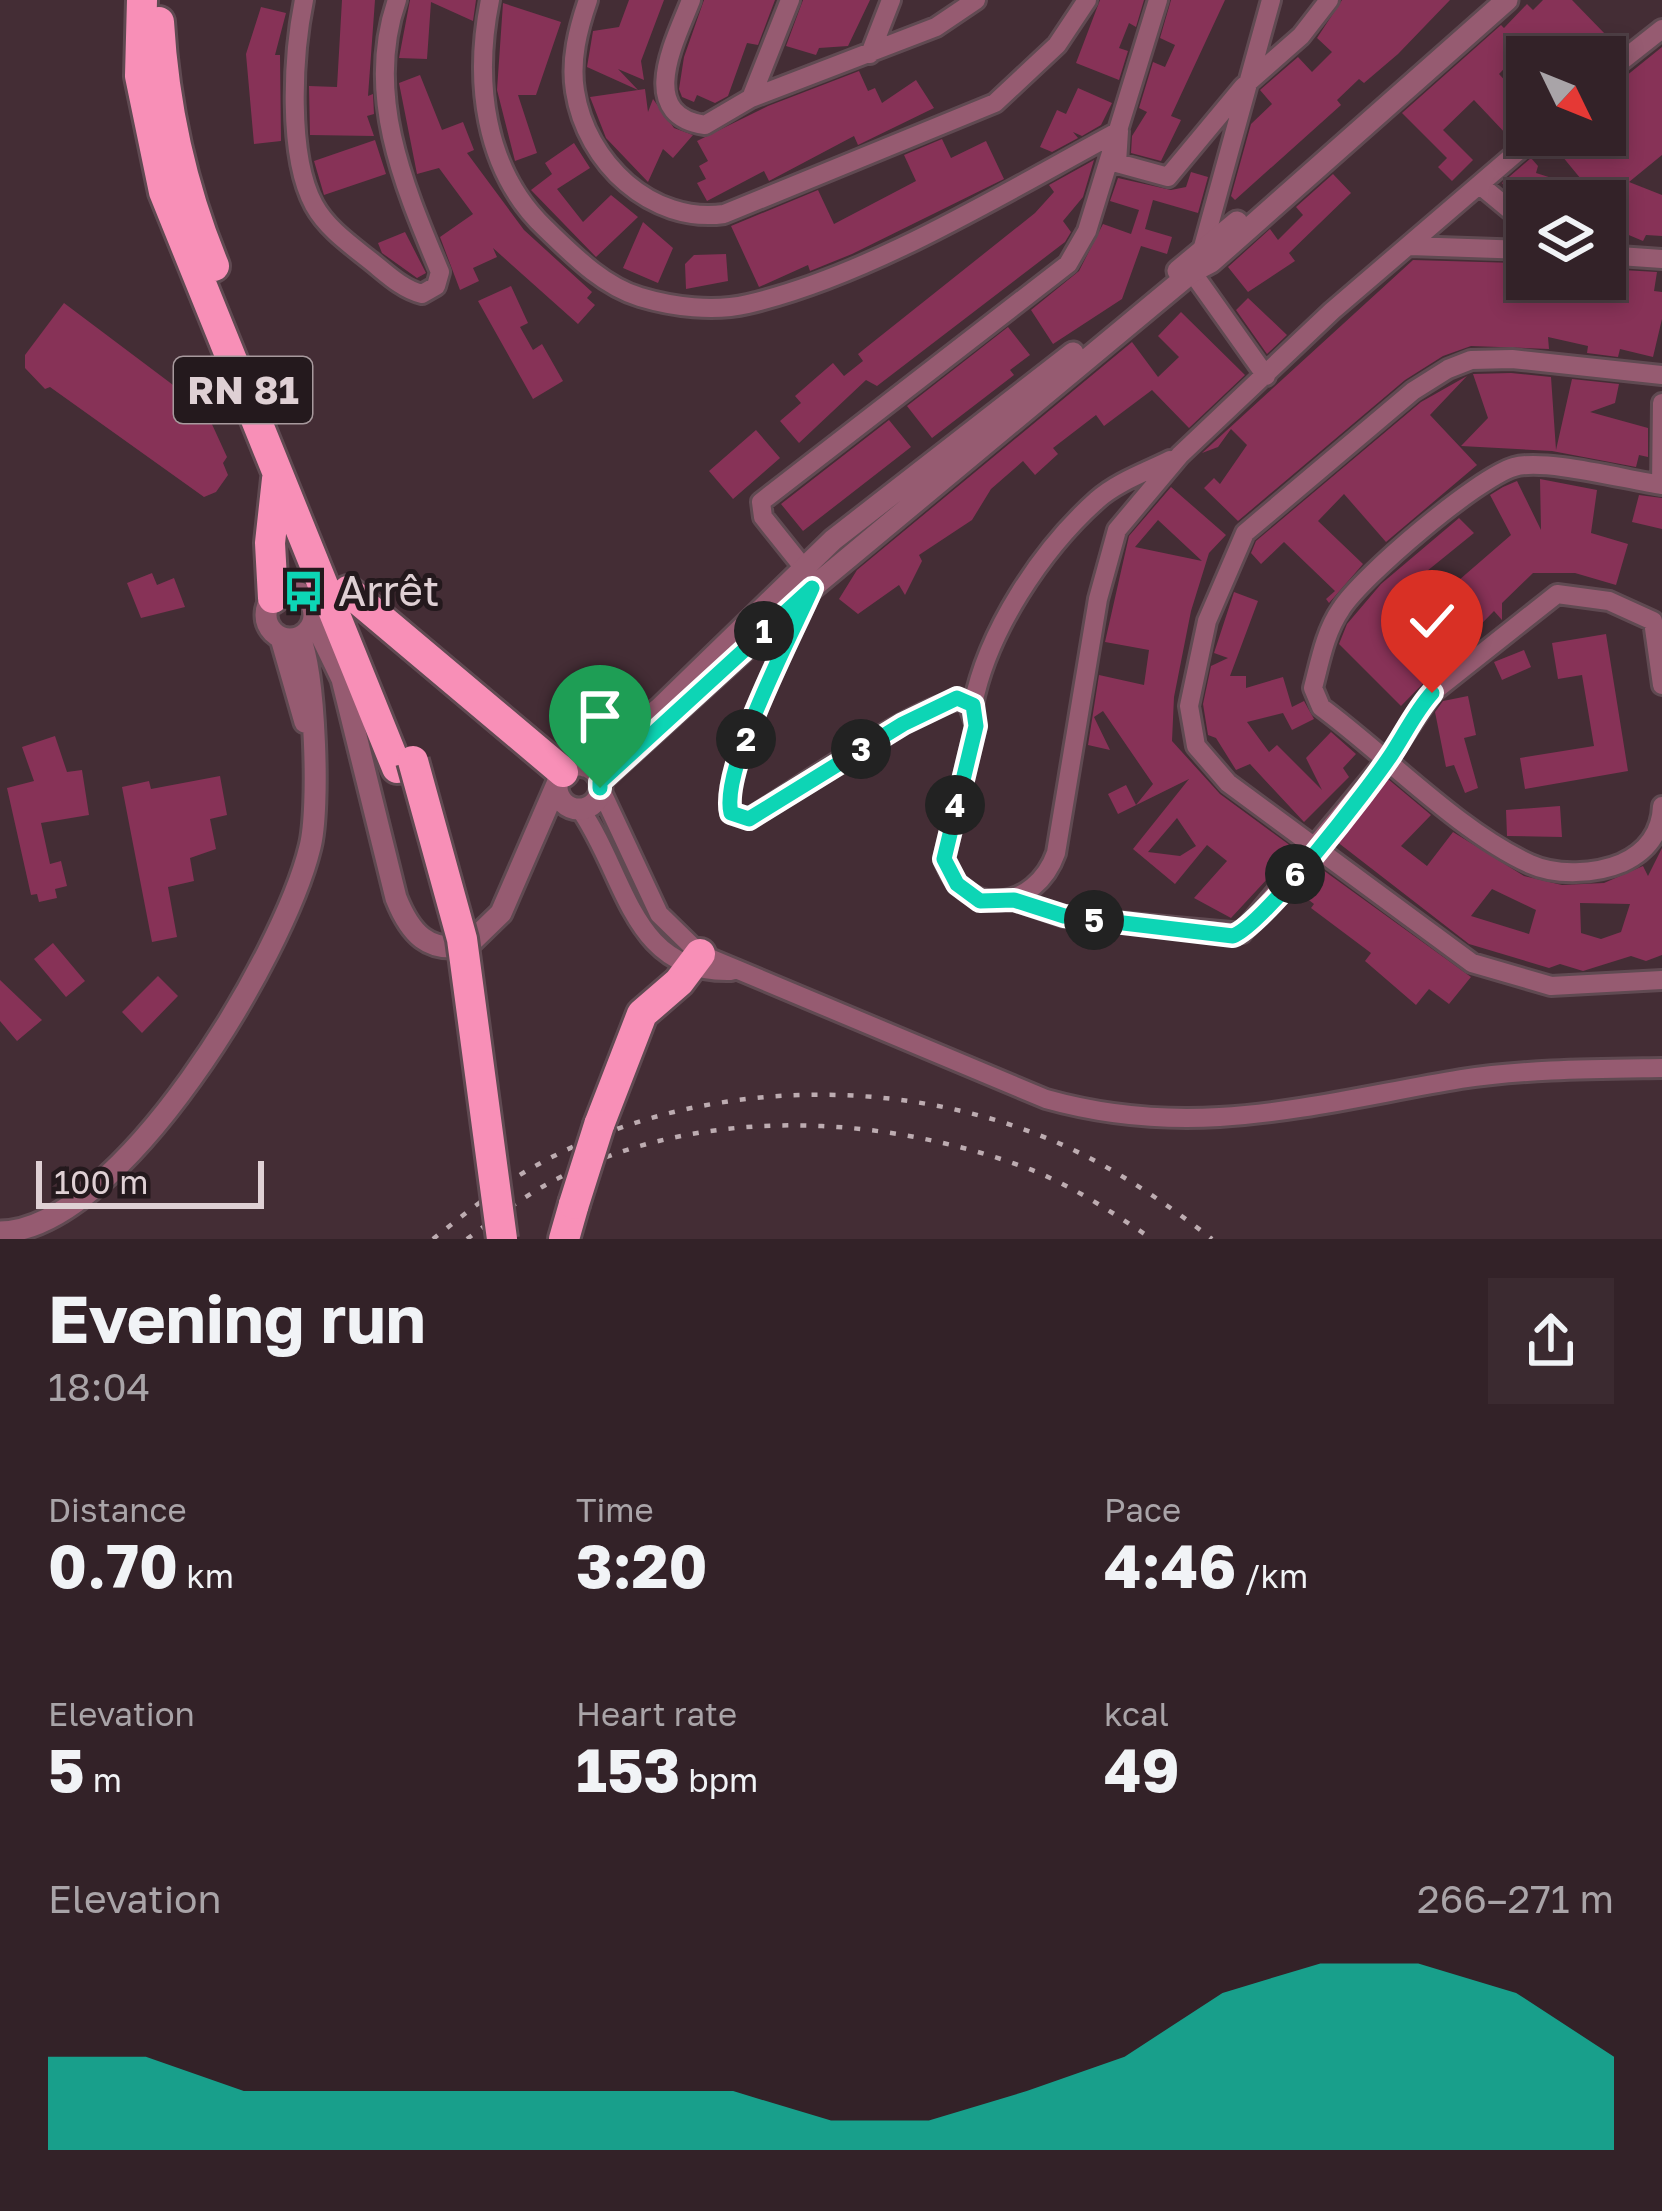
<!DOCTYPE html>
<meta charset="utf-8">
<style>
body{margin:0;font-family:"Golos Text",sans-serif;background:#3b2a30;color:#f1f3f6;height:100vh;display:flex;flex-direction:column;font-size:45px;white-space:nowrap}
*{box-sizing:border-box;margin:0}
p{font-size:39px;color:#a9a4a8}
.icon{flex:none;width:66px;height:66px;fill:none;stroke:currentColor;stroke-width:2;stroke-linecap:round;stroke-linejoin:round}
.map{position:relative;height:1239px;overflow:hidden}
.panel{display:flex;flex-direction:column;background:#332228;flex:1}
.panel>*{flex:none}
.needle{width:78px;rotate:133deg}
.buttons{position:absolute;left:1506px;top:36px;display:grid;gap:24px}
.buttons a{display:grid;place-items:center;width:120px;height:120px;border-radius:0px;background:#332228;box-shadow:0 6px 18px #0003,0 0 0 3px #4e3f45;font-size:60px}
.scale{position:absolute;left:36px;bottom:30px;width:228px;box-sizing:border-box;padding-left:12px;border:6px solid #dfd0d4;border-top:0;font-size:33px;line-height:42px;white-space:nowrap;color:#dfd0d4;-webkit-text-stroke:9px #24191d;paint-order:stroke}
.pin{position:absolute;display:grid;place-items:center;width:102px;height:102px;color:#fff;margin:-123px -51px;border-radius:50% 50% 50% 0;rotate:-45deg;box-shadow:0 0 12px #0007}
.pin .icon{rotate:45deg}
.km{position:absolute;width:60px;height:60px;margin:-30px;border-radius:50%;background:#222;color:#fff;font-size:33px;line-height:60px;text-align:center}
.round{display:grid;place-items:center;flex:none;width:126px;height:126px;border-radius:0px;background:#3b2a30}
.summary{display:flex;align-items:center;justify-content:space-between;height:204px;padding:0 48px}
h1{font-size:66px;font-weight:700;line-height:90px}
.metrics{display:grid;grid-template-columns:repeat(3,1fr);gap:18px;height:204px;padding:12px 48px}
.metrics div{display:grid;align-content:center}
.metrics b{font-size:60px;font-weight:700}
.metrics small{font-size:33px;font-weight:400}
.metrics p{font-size:33px}
.chart{height:336px;padding:24px 48px}
.chart p{display:flex;justify-content:space-between}
.chart svg{width:100%;height:216px;margin-top:12px;fill:#0dd5b5;opacity:.7}
.map>svg:first-child{display:block}
.building{fill:#873257;fill-rule:evenodd}
.lines{fill:none;stroke-linecap:round;stroke-linejoin:round}
.minor-casing{stroke:#604a52;stroke-width:24}
.tertiary-casing{stroke:#604a52;stroke-width:27}
.trunk-casing{stroke:#604a52;stroke-width:36}
.minor{stroke:#965b71;stroke-width:18}
.tertiary{stroke:#965b71;stroke-width:21}
.trunk{stroke:#f88fb7;stroke-width:30}
.rail{stroke:#bdacb1;stroke-width:4.5;stroke-dasharray:6 12;stroke-linecap:butt}
.trunk-bridge-casing{stroke:#604a52;stroke-width:36;stroke-linecap:butt}
.trunk-bridge{stroke:#f88fb7;stroke-width:30}
.route-casing{stroke:#fff;stroke-width:24}
.route{stroke:#0dd5b5;stroke-width:15}
.labels{text-anchor:middle;stroke-width:10;stroke-linejoin:round;paint-order:stroke}
.shield{fill:#24191d;stroke:#a7999d;stroke-width:3}
.shield-label{font-size:39px;font-weight:bold;fill:#dfd0d4}
.poi-label{font-size:42px;fill:#dfd0d4;stroke:#24191d;text-anchor:start}
</style>
<div class="map">
<svg width="1662" height="1239" viewBox="0 0 1662 1239">
<rect width="100%" height="100%" fill="#442d35"/>
<path class="building" d="M342 0H375L368 96 373 94 374 114 367 116 374 136 310 135 309 86 337 87Z
M410 0H476L473 21 431 2 427 59 399 58Z
M629 0H664L641 61 644 80 618 69 638 90 587 67 593 31 619 27Z
M704 0H775L758 45 747 43 728 96 715 103 697 95 694 102 682 97 679 89 684 57Z
M803 0H870L848 46 819 48 816 55 786 46Z
M1100 0H1144L1136 27 1129 23 1119 48 1128 51 1119 80 1076 63Z
M1171 0H1225L1171 116 1181 120 1161 161 1131 153 1132 136 1147 112 1139 108 1153 62 1165 67 1175 45 1160 38Z
M1342 0H1450L1398 54 1364 83 1359 79 1337 100 1341 105 1235 200 1231 196 1251 124 1272 104 1260 90 1298 57 1312 72 1332 52 1317 38Z
M1543 0H1572L1606 35 1584 57H1531L1523 49 1499 74 1527 104V116L1507 135 1474 100 1443 130 1473 160 1452 181 1438 167 1447 158 1402 113 1501 25 1504 28 1527 4 1533 10Z
M503 3 561 22 536 95H518L537 153 515 161 497 90Z
M261 7 286 13 275 55H280L281 141 254 144 246 54Z
M1662 47V155L1629 182 1662 195V236L1646 235 1643 241 1605 225V201H1520L1512 194 1502 183 1531 158 1538 166 1536 173 1590 190 1562 156 1568 135H1605V93Z
M859 71 868 91 875 88 882 103 916 80 934 108 858 145 854 136 769 181 764 171 707 201 697 183 706 179 699 166 708 161 697 141 768 106Z
M420 75 442 130 463 122 474 150 467 153 524 230 592 292 587 298 595 305 578 324 493 248 497 257 473 268 479 281 460 290 440 237 473 214 439 168 417 174 399 83Z
M1078 88 1112 103 1101 125 1082 136 1073 132 1078 138 1052 152 1040 147 1057 110 1066 114Z
M645 89 648 112 653 99 674 128 693 135 673 158 663 149 648 182 606 138 590 97Z
M942 139 951 158 986 141 1004 179 852 254 810 271 808 265 759 287 731 226 818 190 834 224 916 181 904 155Z
M375 140 386 174 324 195 314 161Z
M574 143 590 168 557 189 583 222 611 195 638 217 596 257 531 190 552 174 545 163Z
M1094 160 1083 197 1063 221 1071 232 1065 242 877 386 866 380 799 443 780 421 801 403 795 396 833 363 844 376 863 361 858 354 1035 213 1054 192 1049 185Z
M1191 172 1208 177 1198 213 1153 200 1145 229 1172 237 1167 254 1141 246 1122 299 1053 344 1031 310 1079 271 1103 224 1131 234 1139 210 1110 201 1118 178 1171 190 1186 187Z
M1333 174 1351 193 1289 253 1295 261 1248 292 1228 267 1270 229 1278 240 1303 215 1296 207Z
M643 222 673 248 658 283 623 268Z
M405 232 426 273 417 278 382 253 378 243Z
M726 254 728 281 686 289 685 264 694 255Z
M1413 260 1516 263 1514 295 1554 299 1557 279H1605V269L1657 272 1654 291 1662 292V319L1653 357 1620 349 1618 357 1587 353 1588 346 1548 337 1549 349 1471 346 1443 356 1405 380 1238 521 1204 488 1214 478 1220 484 1247 445 1231 429 1218 447 1202 453Z
M511 286 528 323 520 327 533 350 542 344 563 381 533 399 478 301Z
M1248 298 1287 335 1267 354 1236 310Z
M64 303 205 409 227 457 223 463 228 475 216 492 204 497 50 387 45 389 25 368V355Z
M1181 312 1245 375 1189 428 1152 390 1104 426 1096 415 1053 448 1058 454 1035 475 1023 461 991 489 972 520 919 555 922 561 905 595 899 585 858 614 839 599 857 570 1132 342 1158 377 1179 357 1158 336Z
M1008 327 1030 355 1010 370 1014 375 932 438 907 406Z
M1511 373 1551 377 1556 450 1572 379 1619 384 1615 403 1590 412 1648 428V457L1639 455 1636 467 1552 451 1461 446 1488 418 1473 374Z
M1467 376 1430 415 1477 465 1386 542 1344 494 1318 521 1363 564 1329 603 1326 599 1335 591 1284 542 1261 564 1251 553 1256 541 1421 402Z
M889 420 911 447 803 531 781 504Z
M756 430 780 458 733 499 709 471Z
M1540 479 1597 490 1591 533 1628 544 1616 585 1575 573H1533L1502 603V620L1494 611 1401 706 1339 644 1347 624 1381 584 1459 518 1474 533 1395 597 1414 619 1511 535 1490 495 1503 487 1517 481 1541 530Z
M1171 487 1226 535 1209 553 1191 611 1174 697 1172 741 1220 794 1295 849 1231 918 1194 898 1227 861 1207 845 1175 884 1133 849 1189 779 1118 814 1108 794 1126 785 1136 805 1153 784 1103 711 1094 717 1110 750 1088 745 1099 675 1144 685 1149 650 1105 642 1129 536ZM1158 520 1202 561 1135 547ZM1177 818 1196 846 1180 856 1148 852Z
M1639 495 1662 498V529L1632 522Z
M152 573 157 585 174 578 185 607 141 618 127 583Z
M1234 592 1258 601 1230 676H1246V688L1283 677 1292 707 1304 701 1314 719 1292 730 1283 713 1247 722 1269 752 1277 745 1322 790 1306 758 1331 732 1356 754 1343 768 1349 777 1304 822 1250 764 1236 770 1216 738 1208 735 1203 704 1211 666 1228 658 1214 653Z
M1606 634 1628 771 1525 789 1520 758 1594 746 1582 675 1558 679 1552 643Z
M1524 650 1531 667 1502 680 1494 662Z
M1468 696 1476 735 1464 738 1478 788 1465 793 1454 765 1446 767 1435 712 1443 701Z
M55 736 67 772 82 770 89 815 41 823 50 864 61 861 67 886 55 889 57 898 39 902 37 894 31 895 7 788 34 781 22 747Z
M220 776 227 815 210 819 216 849 190 858 194 881 168 887 177 937 152 942 122 787 149 781 151 789Z
M1388 779 1431 815 1401 846 1427 866 1453 832 1524 876 1562 885 1604 883 1643 866 1648 876 1662 848V955L1646 961 1631 956 1583 971 1560 964 1549 968 1469 944 1336 841ZM1492 889 1536 910 1529 934 1471 916ZM1580 903 1630 904 1621 932 1601 939 1581 933Z
M1560 806 1562 837 1507 836 1506 810Z
M1316 865 1471 977 1449 1004 1429 989 1416 1005 1365 961 1371 953 1311 908 1314 904 1296 890Z
M53 943 85 981 66 997 34 959Z
M158 976 178 996 142 1033 122 1012Z
M0 980 42 1020 17 1041 0 1021Z"/>
<g class="lines">
<defs>
<path id="minor" d="M304 0C293 54 287 155 314 205 326 227 348 243 367 258 384 271 401 289 422 294L436 286 440 272C404 186 364 94 397 0
M490 0C474 79 483 169 545 228 573 255 603 286 640 297 673 307 714 312 748 304 872 275 1007 191 1119 131L1117 163 1168 177 1243 87 1301 36 1329 0
M588 0C578 29 570 60 575 91 586 163 652 224 724 214L995 103 1057 45 1087 0
M691 0C677 37 634 115 705 125L751 98 936 27 976 0
M870 54 891 0
M1605 74 1662 29
M751 98 790 0
M1480 185 1527 224
M1410 246 1527 250
M1203 247 1271 0
M1605 255 1662 259
M1192 272 1266 376
M1662 375 1512 359 1471 360 1448 369 1413 391 1245 533 1207 621 1189 706 1196 746 1228 783 1472 963 1551 986 1662 980
M1661 485 1662 403
M1662 485C1627 480 1545 458 1514 467 1477 478 1362 576 1341 609 1325 632 1320 661 1313 688L1321 707C1386 755 1458 831 1530 864 1556 876 1596 874 1622 863 1646 852 1661 834 1662 806
M803 567 763 517 761 502 1068 264 1087 231 1158 0
M810 592C790 639 720 769 731 813L749 819C785 797 934 692 967 701L976 726 944 859C965 921 1036 910 1056 853L1098 599 1117 530 1180 455 1332 311 1537 135
M973 705C987 632 1041 550 1097 500 1117 482 1146 472 1170 460
M600 788 659 914 700 954 1046 1099C1196 1141 1313 1104 1461 1079 1526 1069 1596 1069 1662 1068
M580 809C627 876 631 974 731 971
M1014 900 1064 917 1242 933 1389 757 1432 693 1557 594 1609 601 1653 621 1662 685"/>
<path id="tertiary" d="M1178 271 1237 222
M266 615a24 24 0 1 1 48 0a24 24 0 1 1-48 0Z
M314 621 342 679 396 898C410 933 428 954 468 945L501 913 557 784
M281 638 305 722
M557 787a22 22 0 1 1 44 0a22 22 0 1 1-44 0Z
M584 766 660 708 833 540 1073 353
M600 781 812 588 1192 272 1211 262 1507 0
M0 1232C121 1230 284 955 310 847 320 808 315 674 300 638"/>
<path id="trunk" d="M142 0 140 76 164 192 397 768
M159 22C164 108 181 186 214 266
M348 591 563 772
M273 598 270 543 277 479
M599 1125 642 1014 679 982 700 954
M564 1239 574 1204"/>
</defs>
<use href="#minor" class="minor-casing"/>
<use href="#tertiary" class="tertiary-casing"/>
<use href="#trunk" class="trunk-casing"/>
<use href="#minor" class="minor"/>
<use href="#tertiary" class="tertiary"/>
<use href="#trunk" class="trunk"/>
<path class="rail" d="M433 1239C466 1213 500 1185 537 1165 690 1080 889 1073 1049 1139 1109 1164 1162 1200 1212 1239
M467 1239C494 1219 521 1198 551 1182 694 1105 876 1113 1024 1167 1070 1184 1112 1212 1152 1239"/>
<defs>
<path id="trunk-bridge" d="M413 761 462 939 502 1239
M574 1204 599 1125"/>
</defs>
<use href="#trunk-bridge" class="trunk-bridge-casing"/>
<use href="#trunk-bridge" class="trunk-bridge"/>
</g>
<g class="lines">
<defs>
<path id="route" d="M600 788V782L812 588C792 634 720 770 731 813L749 819 903 724 957 698 973 705 976 726 944 859 957 884 980 901 1014 900 1064 916 1233 936C1263 925 1369 788 1391 755 1405 734 1415 712 1432 693"/>
</defs>
<use href="#route" class="route-casing"/>
<use href="#route" class="route"/>
</g>
<defs>
<symbol id="bus-bare" viewBox="-9 -9 18 18"><path d="M-5-6H5V4H4V6H2V4H-2V6H-4V4H-5ZM-3.5-4V0h7V-4ZM-3.5 1.2v1.5H-2V1.2ZM2 1.2v1.5H3.5V1.2Z" fill="#0dd5b5" stroke="#24191d" stroke-width="2.5" paint-order="stroke"/></symbol>
</defs>
<g fill-rule="evenodd">
<use href="#bus-bare" x="274" y="562" width="59" height="59"/>
</g>
<g class="labels">
<rect class="shield" x="174" y="357" width="138" height="66" rx="9"/>
<g class="shield-label">
<text x="243" y="404">RN 81</text>
</g>
<g class="poi-label">
<text x="338" y="606">Arrêt</text>
</g>
</g>
</svg>
<div class="buttons">
<a><svg class="needle" viewBox="-14 -14 28 28"><path d="M0-13l5 13h-10z" fill="#e53935"/><path d="M0 13l5-13h-10z" fill="#a9a4a8"/></svg></a>
<a><svg class="icon" aria-label="layers" viewBox="0 0 24 24"><path d="M12 4l9 5-9 5-9-5zM3 14l9 5 9-5"/></svg></a>
</div>
<div class="scale">100 m</div>
<div class="pin" style="left:600px;top:788px;background:#1e9e55"><svg class="icon" aria-label="arrive" viewBox="0 0 24 24"><path d="M6 21V4h12l-3 4 3 4H6"/></svg></div>
<div class="pin" style="left:1432px;top:693px;background:#d93025"><svg class="icon" aria-label="check" viewBox="0 0 24 24"><path d="M5 12l5 5 9-10"/></svg></div>
<b class="km" style="left:764px;top:631px">1</b>
<b class="km" style="left:746px;top:739px">2</b>
<b class="km" style="left:861px;top:749px">3</b>
<b class="km" style="left:955px;top:805px">4</b>
<b class="km" style="left:1094px;top:920px">5</b>
<b class="km" style="left:1295px;top:874px">6</b>
</div>
<section class="panel">
<div class="summary"><div><h1>Evening run</h1><p>18:04</p></div><a class="round"><svg class="icon" aria-label="share" viewBox="0 0 24 24"><path d="M12 15V3M7 8l5-5 5 5M5 13v7h14v-7"/></svg></a></div>
<div class="metrics">
<div><p>Distance</p><b>0.70<small> km</small></b></div>
<div><p>Time</p><b>3:20</b></div>
<div><p>Pace</p><b>4:46<small> /km</small></b></div>
</div>
<div class="metrics">
<div><p>Elevation</p><b>5<small> m</small></b></div>
<div><p>Heart rate</p><b>153<small> bpm</small></b></div>
<div><p>kcal</p><b>49</b></div>
</div>
<div class="chart"><p><span>Elevation</span>266–271 m</p>
<svg viewBox="0 0 160 44" preserveAspectRatio="none"><path d="M0 44V25L10 25L20 32L30 32L40 32L50 32L60 32L70 32L80 38L90 38L100 32L110 25L120 12L130 6L140 6L150 12L160 25V44z"/></svg>
</div>
</section>
